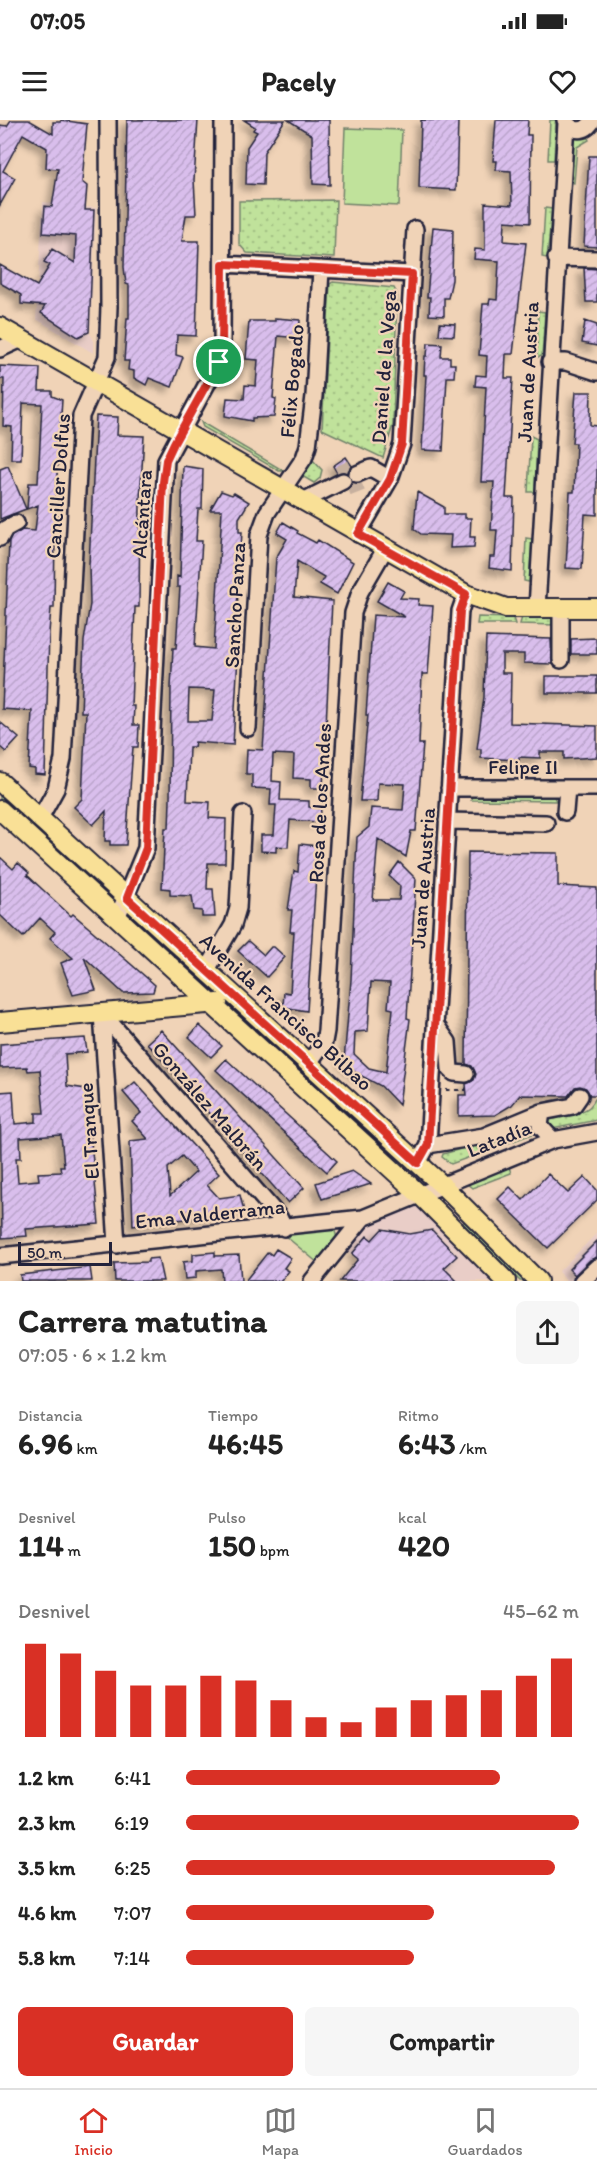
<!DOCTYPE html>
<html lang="es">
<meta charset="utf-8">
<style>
body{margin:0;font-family:Itim,sans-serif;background:#f6f6f6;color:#222;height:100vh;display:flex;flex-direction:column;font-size:22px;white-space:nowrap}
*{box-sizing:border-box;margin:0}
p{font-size:20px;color:#767676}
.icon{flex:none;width:33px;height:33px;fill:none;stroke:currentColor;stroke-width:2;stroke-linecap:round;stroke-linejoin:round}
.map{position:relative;height:1161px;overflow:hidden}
.side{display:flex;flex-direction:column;background:#fff;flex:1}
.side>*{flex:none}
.scale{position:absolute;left:18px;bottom:15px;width:94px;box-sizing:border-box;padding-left:6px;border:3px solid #22223b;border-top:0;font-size:16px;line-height:21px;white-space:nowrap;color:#22223b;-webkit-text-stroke:4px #f0d3b7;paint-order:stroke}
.pin{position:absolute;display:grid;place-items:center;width:51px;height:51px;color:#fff;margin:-26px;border:3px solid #fff;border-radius:50%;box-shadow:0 2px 6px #0007}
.round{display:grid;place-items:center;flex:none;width:63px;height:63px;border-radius:9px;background:#f6f6f6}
.summary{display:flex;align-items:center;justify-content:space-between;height:102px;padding:0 18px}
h1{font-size:33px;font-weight:700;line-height:45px}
.figures{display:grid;grid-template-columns:repeat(3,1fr);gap:9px;height:102px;padding:6px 18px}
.figures div{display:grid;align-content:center}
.figures b{font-size:30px;font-weight:700}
.figures small{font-size:16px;font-weight:400}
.figures p{font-size:16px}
.chart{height:168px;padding:12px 18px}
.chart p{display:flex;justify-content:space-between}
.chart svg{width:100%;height:108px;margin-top:6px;stroke:#d93025;stroke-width:6}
.action{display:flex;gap:12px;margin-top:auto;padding:12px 18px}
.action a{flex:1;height:69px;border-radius:9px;background:#d93025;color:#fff;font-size:24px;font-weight:700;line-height:69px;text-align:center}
.action a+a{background:#f6f6f6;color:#222}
ul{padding:0 18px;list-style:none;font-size:20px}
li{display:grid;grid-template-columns:96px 72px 1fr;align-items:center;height:45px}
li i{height:15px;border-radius:8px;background:#d93025}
.status{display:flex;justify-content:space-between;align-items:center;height:42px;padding:0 30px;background:#fff;direction:ltr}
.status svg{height:16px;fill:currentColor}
header{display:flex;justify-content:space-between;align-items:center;height:78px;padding:0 18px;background:#fff;font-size:27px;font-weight:700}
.tabs{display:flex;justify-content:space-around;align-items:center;height:84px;border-top:2px solid #e0e0e0;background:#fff;font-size:16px;color:#767676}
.tabs a{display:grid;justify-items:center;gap:3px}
.tabs .selected{color:#d93025}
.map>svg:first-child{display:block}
.built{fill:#e9cdc7}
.grass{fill:url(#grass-dots);stroke:#71826b;stroke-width:1.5}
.park{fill:#c0e29b;stroke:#71826b;stroke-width:1.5}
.building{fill:url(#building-hatch);stroke:#22223b;stroke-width:1.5;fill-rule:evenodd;filter:url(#shadow)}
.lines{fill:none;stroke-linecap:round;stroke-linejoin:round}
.minor-tunnel{stroke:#c7b09e;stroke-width:15;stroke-dasharray:15 8;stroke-linecap:butt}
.minor-casing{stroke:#22223b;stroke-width:20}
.major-casing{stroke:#22223b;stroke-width:22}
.path{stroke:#22223b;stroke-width:2;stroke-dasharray:4.5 4.5;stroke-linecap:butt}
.minor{stroke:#f0d3b7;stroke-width:15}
.major{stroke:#f9e096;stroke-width:18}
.route-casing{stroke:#fff;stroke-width:12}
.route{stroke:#d93025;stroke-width:8}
.labels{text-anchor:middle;stroke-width:4.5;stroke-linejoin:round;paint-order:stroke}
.street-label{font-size:21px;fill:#22223b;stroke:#f0d3b7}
</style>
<div class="status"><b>07:05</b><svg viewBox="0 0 49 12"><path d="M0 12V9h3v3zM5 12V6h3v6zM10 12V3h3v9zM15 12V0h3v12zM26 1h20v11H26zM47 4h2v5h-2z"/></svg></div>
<header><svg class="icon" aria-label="menu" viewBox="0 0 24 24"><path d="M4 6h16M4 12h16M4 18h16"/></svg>Pacely<svg class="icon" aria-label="heart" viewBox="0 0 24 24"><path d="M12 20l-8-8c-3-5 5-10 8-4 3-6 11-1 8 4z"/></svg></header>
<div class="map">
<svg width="597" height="1161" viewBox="0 0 597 1161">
<defs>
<pattern id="grass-dots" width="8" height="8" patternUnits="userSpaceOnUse" patternTransform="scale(1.5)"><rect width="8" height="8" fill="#c0e29b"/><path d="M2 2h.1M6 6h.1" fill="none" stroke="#a5c286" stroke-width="1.8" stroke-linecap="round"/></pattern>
<pattern id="building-hatch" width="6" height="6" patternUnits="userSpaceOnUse" patternTransform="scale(1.5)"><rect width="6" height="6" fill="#d9beec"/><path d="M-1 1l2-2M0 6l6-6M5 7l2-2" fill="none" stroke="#baa3cb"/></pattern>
<filter id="shadow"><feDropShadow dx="-5.5" dy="5.5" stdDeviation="3" flood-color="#0004"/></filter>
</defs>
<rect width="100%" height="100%" fill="#f0d3b7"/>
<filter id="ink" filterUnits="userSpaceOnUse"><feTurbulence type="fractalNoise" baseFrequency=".0167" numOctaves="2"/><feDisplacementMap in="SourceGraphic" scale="12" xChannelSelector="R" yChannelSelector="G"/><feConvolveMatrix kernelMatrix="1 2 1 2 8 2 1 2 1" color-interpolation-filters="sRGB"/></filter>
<g filter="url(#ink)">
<path class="built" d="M43 82 96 88 90 214 93 218V233L36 199Z
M413 1085 417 1086 494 1161H385L345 1129 368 1102Z
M597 1113V1161H567L558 1152Z"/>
<path class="grass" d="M550 0H556L554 40H548Z
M586 14 589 20 577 27 574 63 567 62 572 20 576 17Z
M336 80 334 138 247 133 239 124V81Z
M545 88 552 89 547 138 542 137Z
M333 162 394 168 397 174 393 305 383 338 322 309 330 164Z
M538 191 545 192 542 236 537 237Z
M201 302 284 351H279L203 307Z
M531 316 537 319 535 372H528Z
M312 339 322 350 320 358 314 363 302 356Z
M526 418 532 419 529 462 524 461Z
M478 497 513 498 515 504H477Z
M522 497H555V505L520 504Z
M0 674 105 770V771L103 773 0 679Z
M472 675H553L556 681 471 680Z
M137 800 221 876 215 877 135 802Z
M595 979H597V1000L547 1010 543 1002C559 988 585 1001 595 979Z
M532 1004 535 1013 451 1044 442 1037 443 1034 464 1028 466 1025 491 1022Z
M509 1047 511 1053 472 1068 466 1063Z
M465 1101 525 1161H520L462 1104Z"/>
<path class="park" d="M345 8 402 10 399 86 342 83Z
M330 1109 335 1111 337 1118 318 1143 283 1114Z"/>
<path class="building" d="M11 0H29L53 14V2H61V0L87 4 82 62 87 66 85 90H94L89 212 78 217 41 193 45 186 21 184V175L0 163V145L37 166 50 145 44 142 52 129 75 143 76 116 43 113 45 86 52 87 58 49 46 48 47 28 23 14 3 51 15 58 0 85V5L7 6Z
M127 0H198L194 60 196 95H186L182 121H199L196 216 177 215 176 235 183 237 172 267 149 258 146 265 134 258V251L128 250 129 241H124L127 198H129V165L126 164 124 147Z
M244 0H285L264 32 263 65 246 64 247 27 257 12 253 10 255 7Z
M288 0H329L330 65 313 64 312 15Z
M421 0 458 1 456 70 419 68Z
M496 0H528L527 15H531L530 103 505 101 504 121 526 123 513 234H506L505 258H513L506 378H514L512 451 489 448 490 437H495L497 410H491L494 362H481L486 267 475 266 476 255 486 256 487 236 479 235 483 184H489L490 179 497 180 499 141 474 139 475 129 485 130V83L512 85 511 51 496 50 497 41H493Z
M589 36H597V127L584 126Z
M433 107 453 109 452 160 448 178H444V196L429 195 430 177H427Z
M584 148 597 149V182H586Z
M275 198 300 200 299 218 278 216 273 278 276 279 274 297 252 298V301L225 296 227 278 244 279 245 265 256 266 258 240 246 239 249 201H275Z
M585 201 597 205V226L582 223Z
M440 203 455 204 454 216 439 215Z
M428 223 442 224 441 237H450V244H455L454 257H447L443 331 422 330 426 255H424L425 236H427Z
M0 246 40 248 39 271H52V276L62 280 55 384 60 385 58 413H55L54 488H51L49 513 45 655 35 654V649L29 648 32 591 2 589 9 422 12 416 22 410 35 411 38 385 27 389 29 363H38L42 284 23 283 21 339H11L12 307 3 306 4 259H0Z
M576 272H591L590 305 597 306V395L585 394 582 449 566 448 570 372H574L576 323H572Z
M96 296 118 297 117 315 144 316 140 379 139 487H135L131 586H134L133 605H139L138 627H133L126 725H110V721H105L106 691 93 705 74 687 82 679 86 592H81L84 521 90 484 89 445Z
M346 337 352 346 347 352 337 353 333 346Z
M8 346 26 389 0 399V349Z
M183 346 203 349 202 389H198L196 421H202L195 527 214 529 222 390H210L221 371 232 375 234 373 249 382 239 398V412H242L234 534 238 535 233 625 195 622 194 627H189L187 681 210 682 209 698 226 699 225 743H208L207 769H213L215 797H202V791L194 790 192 776 170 775V769L162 768 165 708H169L170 681 171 568 173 528H176L180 467H177V456L180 457ZM189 569 215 570 212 601H188Z
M417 372 444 387V394H465V398H471L470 417H475L474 427 450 428 451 415 421 414 414 409Z
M283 402 298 411 297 413 316 423 318 420 353 442 337 474 320 464 324 457 297 441 294 477 332 481 323 668H311V659L293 658 294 635 273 634 272 661 281 662 280 680 309 681V687L321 688 320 702 290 700 288 727 276 726V732L261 731V715H274L276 685H270L271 669 252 668V654H246L247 629 263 630 276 438 287 419 277 413Z
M388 462 404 471 400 478 419 479 418 485 433 486 428 554H422L419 624H423L416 711H411L406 737 378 719 373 780H399L400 766 389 756 399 742 416 759 407 898 410 899 399 985 381 966 356 953 344 941 351 860 357 717 369 707 371 688 403 690 405 664 378 663 377 681H360L368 595H366L373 495 405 497 377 481ZM371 862 390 863 388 888 393 889 386 952 369 948 354 934 355 912 368 911Z
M486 517 551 519 552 544 524 543V534H502V553H511L510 603 597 606V637L564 639V632H540V638L519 637V640L481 638V629H477L484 577Z
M596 518 597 534H571V519Z
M546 556H597V573H546Z
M0 602 19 618 6 632 0 627Z
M300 724 318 726 307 891 283 887 284 872 290 873 294 812H290L292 790H288L294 751 298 752Z
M468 732 558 733V766L597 768V975H590L586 968 580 966 575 967 568 976 520 975 512 985 495 995 459 996V975H467L466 964 474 960 476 954 472 946 466 944Z
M0 737 13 749 18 743 29 753 27 755 71 796 73 794 155 865 153 872 123 873 84 837 96 870 73 875 61 843 73 838 50 818 55 812 40 798 23 817 0 795Z
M248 821 264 835 271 827H274L285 837 267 857 238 831Z
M199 905 222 926 211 937 189 917Z
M161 910 304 1068 288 1083 147 923Z
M85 918 87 932 65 934 67 966 86 969 99 1104 26 1109 27 1116 2 1118 0 972 13 971 15 1004 36 1002V993H44L40 950 28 951 27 947 0 948V924ZM61 1015 64 1046H60L61 1052 38 1053 39 1060 18 1062 16 1038H21L20 1018Z
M226 939 337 1041 327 1052 216 950Z
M135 962 219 1054 207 1065 219 1078 240 1075 244 1091 133 1106 130 1021 148 1019 132 1001 141 993 123 972ZM182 1036 196 1052 170 1076 168 1048Z
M352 1051 371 1064 322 1079 316 1063Z
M548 1054 568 1073 585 1057 597 1070V1080L548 1128 498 1079 510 1067 523 1080Z
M382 1109 410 1114 432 1110 457 1136 444 1148 457 1161H340L358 1139 352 1134 367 1116 372 1120Z
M597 1121V1137L590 1140 575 1155 569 1149Z
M276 1129 291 1138 284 1148 289 1151 281 1161H245L268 1132 272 1135Z
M215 1132V1136L239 1135 241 1161H222L221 1149 196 1151V1158L185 1159 183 1142 193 1141V1134Z
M158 1138 163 1161H115L114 1143 148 1142V1139Z
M90 1147 92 1161H21L20 1155Z"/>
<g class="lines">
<path class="minor-tunnel" d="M338 354 352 347
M348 369 363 363"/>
<defs>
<path id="minor" d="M565 0C572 13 586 13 593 0
M556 138 597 139
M223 144 412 154
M0 229 22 219
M550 242H566L597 252
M357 354 371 348 390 359
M303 381 343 361
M358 414 390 359 402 324 415 109
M0 418 5 409 16 403
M537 488 566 3
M561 488V540
M248 608 259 415 267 393 304 338 308 326 314 276 321 149
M449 668H597
M565 692 567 668
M40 698 56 669 63 639 81 296 107 237 109 187 108 0
M447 701 546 703
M117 798 146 728 166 340 215 249 222 231 223 0
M207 850 233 805 238 788 243 694
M102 893 279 1097 284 1108
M102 893 117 1125
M435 904 448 922 450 949 454 953 466 954
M309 943 324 922 326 911 353 493 360 472 385 429
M542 992 540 1006 553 1020
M428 1025 484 1016 542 992 573 986 580 976
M418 1043 428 1025 460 491 466 474
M0 1136 363 1098 553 1020 597 1012
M312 1161 363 1098
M582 1161 597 1147"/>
<path id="major" d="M0 207 466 474 506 488H597
M0 662 442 1065 538 1161
M0 690 419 1074 506 1161
M0 902 218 883"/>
</defs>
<use href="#minor" class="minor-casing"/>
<use href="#major" class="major-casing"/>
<path class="path" d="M446 970H466V966"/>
<use href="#minor" class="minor"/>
<use href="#major" class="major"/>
</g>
</g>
<g class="lines" filter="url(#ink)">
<defs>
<path id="route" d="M223 144 412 154 402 324 390 359 358 414 466 474 460 491 428 1025 418 1043 127 778 146 728 163 362 166 340 174 323 215 249 222 231Z"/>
</defs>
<use href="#route" class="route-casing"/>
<use href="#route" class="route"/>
</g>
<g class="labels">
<g class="street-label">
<text transform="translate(384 247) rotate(-86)" y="7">Daniel de la Vega</text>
<text transform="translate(528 252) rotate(-87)" y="7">Juan de Austria</text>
<text transform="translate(292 261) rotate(-85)" y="7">Félix Bogado</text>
<text transform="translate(58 366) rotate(-86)" y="7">Canciller Dolfus</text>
<text transform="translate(142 394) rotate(-86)" y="7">Alcántara</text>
<text transform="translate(235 485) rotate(-87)" y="7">Sancho Panza</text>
<text x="523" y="654">Felipe II</text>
<text transform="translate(320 683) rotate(-87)" y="7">Rosa de los Andes</text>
<text transform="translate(423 758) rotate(-86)" y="7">Juan de Austria</text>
<text transform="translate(286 892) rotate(42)" y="7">Avenida Francisco Bilbao</text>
<text transform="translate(210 986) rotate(49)" y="7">González Malbrán</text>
<text transform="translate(89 1011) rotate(-94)" y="7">El Tranque</text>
<text transform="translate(499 1019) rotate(-22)" y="7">Latadía</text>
<text transform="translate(210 1094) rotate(-6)" y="7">Ema Valderrama</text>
</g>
</g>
</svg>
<div class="scale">50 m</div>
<div class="pin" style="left:219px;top:242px;background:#1e9e55"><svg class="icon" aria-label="arrive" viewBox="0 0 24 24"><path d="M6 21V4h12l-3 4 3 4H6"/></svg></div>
</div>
<section class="side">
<div class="summary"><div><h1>Carrera matutina</h1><p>07:05 · 6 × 1.2 km</p></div><a class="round"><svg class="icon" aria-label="share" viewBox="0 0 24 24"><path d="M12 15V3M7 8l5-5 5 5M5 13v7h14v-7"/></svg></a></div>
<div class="figures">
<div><p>Distancia</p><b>6.96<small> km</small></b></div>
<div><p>Tiempo</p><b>46:45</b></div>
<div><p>Ritmo</p><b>6:43<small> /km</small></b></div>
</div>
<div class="figures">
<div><p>Desnivel</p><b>114<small> m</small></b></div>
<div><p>Pulso</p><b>150<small> bpm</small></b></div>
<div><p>kcal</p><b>420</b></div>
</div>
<div class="chart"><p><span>Desnivel</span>45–62 m</p>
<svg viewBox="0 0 160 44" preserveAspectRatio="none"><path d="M5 44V6M15 44V10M25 44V17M35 44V23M45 44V23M55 44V19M65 44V21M75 44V29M85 44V36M95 44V38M105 44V32M115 44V29M125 44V27M135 44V25M145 44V19M155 44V12"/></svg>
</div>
<ul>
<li><b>1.2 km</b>6:41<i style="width:80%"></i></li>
<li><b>2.3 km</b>6:19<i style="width:100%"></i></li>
<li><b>3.5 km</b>6:25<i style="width:94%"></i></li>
<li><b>4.6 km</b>7:07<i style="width:63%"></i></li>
<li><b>5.8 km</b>7:14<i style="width:58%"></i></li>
</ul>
<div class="action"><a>Guardar</a><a>Compartir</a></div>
</section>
<nav class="tabs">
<a class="selected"><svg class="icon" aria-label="home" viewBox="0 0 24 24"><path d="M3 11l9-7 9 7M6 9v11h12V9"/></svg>Inicio</a>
<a><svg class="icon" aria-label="map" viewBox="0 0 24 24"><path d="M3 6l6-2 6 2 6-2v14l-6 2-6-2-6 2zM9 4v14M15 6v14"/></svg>Mapa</a>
<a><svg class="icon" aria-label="saved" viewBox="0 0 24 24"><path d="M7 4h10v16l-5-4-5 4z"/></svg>Guardados</a>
</nav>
